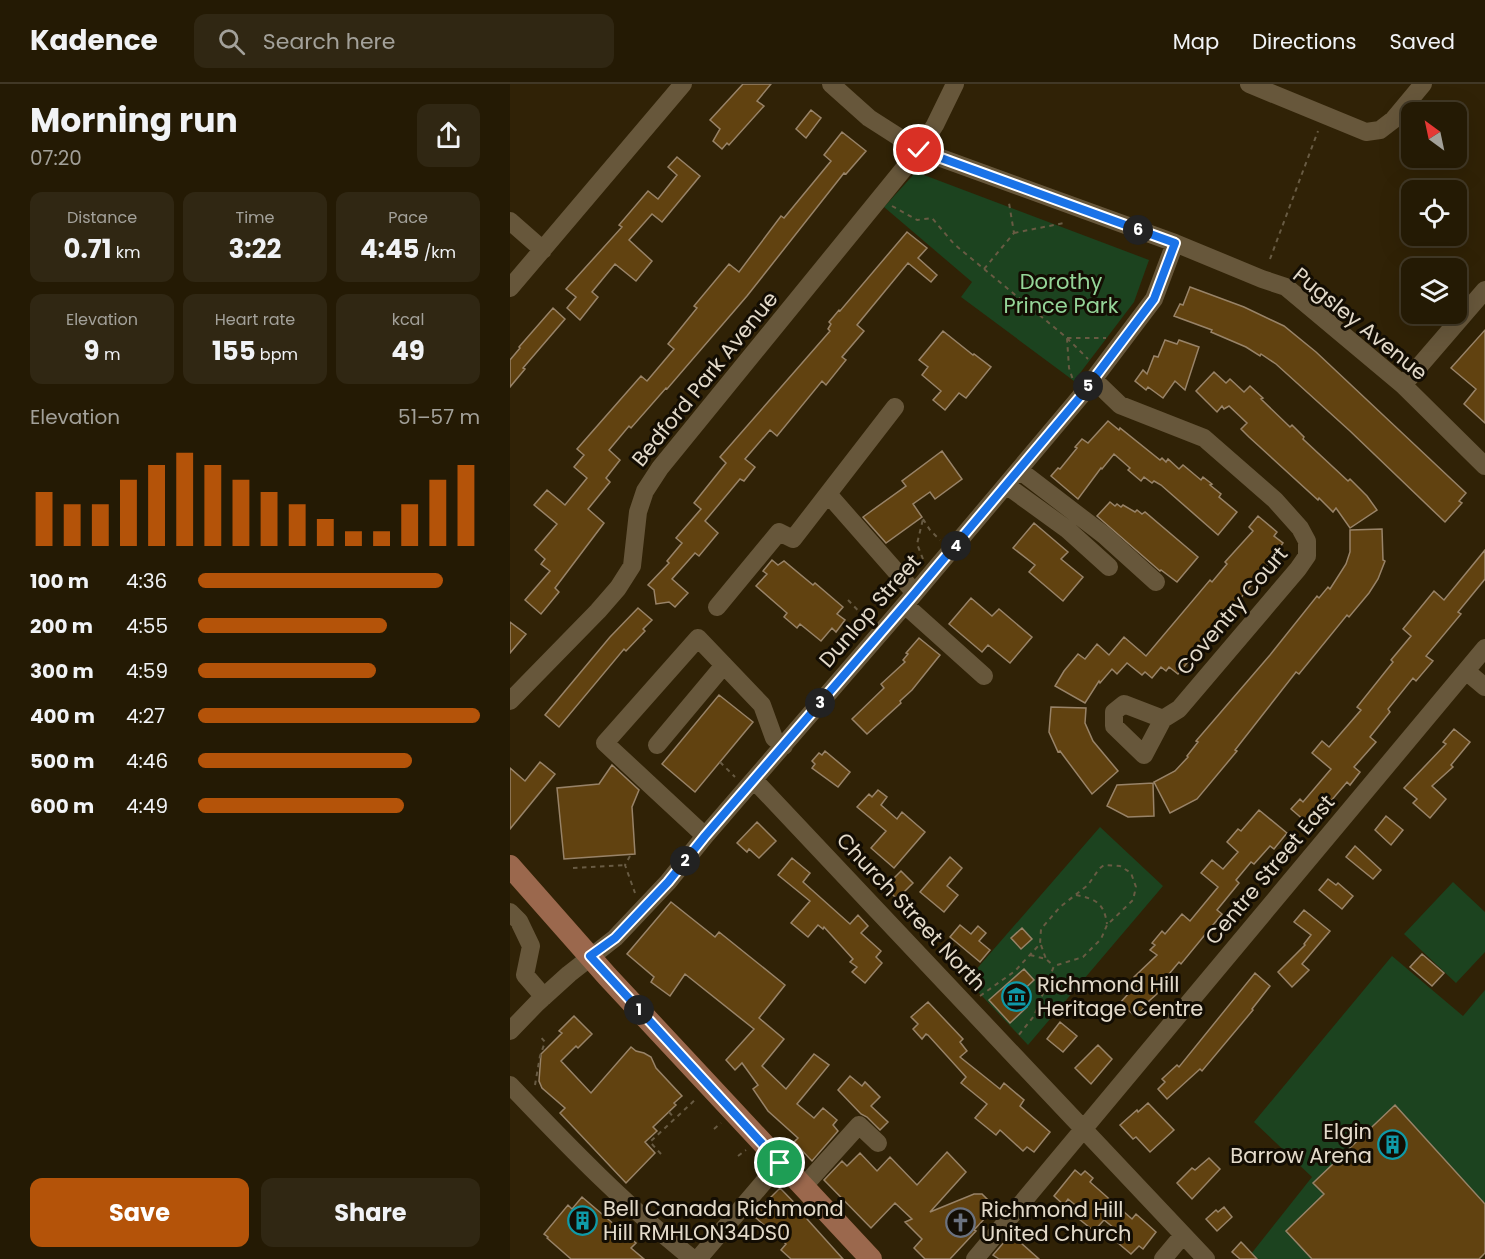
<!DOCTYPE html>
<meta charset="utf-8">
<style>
body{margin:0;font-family:Poppins,sans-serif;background:#302713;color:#f1f3f6;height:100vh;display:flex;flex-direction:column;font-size:22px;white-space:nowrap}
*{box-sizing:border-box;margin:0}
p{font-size:20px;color:#a3a19a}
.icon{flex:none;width:33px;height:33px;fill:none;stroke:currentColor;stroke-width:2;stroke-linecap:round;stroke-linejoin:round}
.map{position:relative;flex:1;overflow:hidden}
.drawer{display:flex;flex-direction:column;background:#241a04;width:510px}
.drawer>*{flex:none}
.needle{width:39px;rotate:327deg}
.buttons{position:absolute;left:891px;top:18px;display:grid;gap:12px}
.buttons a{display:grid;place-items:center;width:66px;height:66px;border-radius:12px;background:#241a04;box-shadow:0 6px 24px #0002,0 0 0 2px #413826;font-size:30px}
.pin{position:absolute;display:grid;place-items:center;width:51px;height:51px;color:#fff;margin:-26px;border:3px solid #fff;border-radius:50%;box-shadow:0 2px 6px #0007}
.km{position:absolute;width:30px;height:30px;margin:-15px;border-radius:50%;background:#222;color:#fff;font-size:16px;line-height:30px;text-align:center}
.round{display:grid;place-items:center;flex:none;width:63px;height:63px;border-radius:12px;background:#302713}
.headline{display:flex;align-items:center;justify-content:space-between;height:102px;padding:0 30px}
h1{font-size:33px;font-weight:700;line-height:45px}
.figures{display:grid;grid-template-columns:repeat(3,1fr);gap:9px;height:102px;padding:6px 30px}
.figures div{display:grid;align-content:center;border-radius:12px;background:#302713;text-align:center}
.figures b{font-size:26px;font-weight:700}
.figures small{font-size:16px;font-weight:400}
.figures p{font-size:16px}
.chart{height:168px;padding:12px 30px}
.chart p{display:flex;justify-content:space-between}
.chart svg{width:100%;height:108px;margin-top:6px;stroke:#b45309;stroke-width:6}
.primary-button{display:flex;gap:12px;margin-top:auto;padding:12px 30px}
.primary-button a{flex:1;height:69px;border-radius:12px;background:#b45309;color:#fff;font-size:24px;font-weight:700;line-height:69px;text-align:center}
.primary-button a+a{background:#302713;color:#f1f3f6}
ul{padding:0 30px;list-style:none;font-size:20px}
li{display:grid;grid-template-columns:96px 72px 1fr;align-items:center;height:45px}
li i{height:15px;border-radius:8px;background:#b45309}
header{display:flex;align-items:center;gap:36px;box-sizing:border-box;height:84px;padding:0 30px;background:#241a04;border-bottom:2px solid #413826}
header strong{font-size:28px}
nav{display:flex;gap:33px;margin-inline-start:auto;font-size:21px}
.search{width:420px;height:54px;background:#302713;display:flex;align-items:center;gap:15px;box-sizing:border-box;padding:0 21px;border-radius:12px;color:#a3a19a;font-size:22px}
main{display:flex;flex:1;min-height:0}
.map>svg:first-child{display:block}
.green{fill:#1c431f}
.building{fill:#614210;stroke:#988368;stroke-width:1.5}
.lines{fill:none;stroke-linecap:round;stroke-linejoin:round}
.path{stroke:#685b43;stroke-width:2;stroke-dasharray:4.5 4.5;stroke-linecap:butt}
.minor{stroke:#67573b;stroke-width:18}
.major{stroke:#9b684d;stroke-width:22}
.route-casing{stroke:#fff;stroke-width:12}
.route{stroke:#1a73e8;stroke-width:8}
.labels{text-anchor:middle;stroke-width:6;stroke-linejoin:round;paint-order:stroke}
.park-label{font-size:21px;fill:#95d598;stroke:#130d03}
.street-label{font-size:21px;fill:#e3daca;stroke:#130d03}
.poi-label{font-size:21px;fill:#e3daca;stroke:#130d03;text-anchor:start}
</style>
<header>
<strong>Kadence</strong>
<div class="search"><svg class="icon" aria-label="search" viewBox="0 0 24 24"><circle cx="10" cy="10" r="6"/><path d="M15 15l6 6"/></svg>Search here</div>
<nav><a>Map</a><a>Directions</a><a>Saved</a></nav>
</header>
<main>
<section class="drawer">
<div class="headline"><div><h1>Morning run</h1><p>07:20</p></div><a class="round"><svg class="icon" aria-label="share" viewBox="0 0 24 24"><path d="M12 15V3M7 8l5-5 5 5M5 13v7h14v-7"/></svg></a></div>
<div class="figures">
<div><p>Distance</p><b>0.71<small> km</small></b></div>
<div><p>Time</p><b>3:22</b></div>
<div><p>Pace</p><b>4:45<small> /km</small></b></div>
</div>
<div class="figures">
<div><p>Elevation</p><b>9<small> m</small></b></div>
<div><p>Heart rate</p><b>155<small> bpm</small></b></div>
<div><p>kcal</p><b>49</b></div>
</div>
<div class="chart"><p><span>Elevation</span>51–57 m</p>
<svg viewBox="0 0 160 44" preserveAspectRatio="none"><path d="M5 44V22M15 44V27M25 44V27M35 44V17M45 44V11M55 44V6M65 44V11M75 44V17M85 44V22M95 44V27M105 44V33M115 44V38M125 44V38M135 44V27M145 44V17M155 44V11"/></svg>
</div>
<ul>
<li><b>100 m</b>4:36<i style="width:87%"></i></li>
<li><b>200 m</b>4:55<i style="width:67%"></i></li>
<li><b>300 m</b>4:59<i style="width:63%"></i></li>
<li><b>400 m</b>4:27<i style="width:100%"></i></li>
<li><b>500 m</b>4:46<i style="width:76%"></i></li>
<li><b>600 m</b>4:49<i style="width:73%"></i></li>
</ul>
<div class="primary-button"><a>Save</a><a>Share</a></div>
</section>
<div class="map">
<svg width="975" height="1175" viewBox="0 0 975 1175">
<rect width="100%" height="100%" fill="#302206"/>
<path class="green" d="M406 88 639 176 624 218 564 297 451 213 462 198 374 123Z
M590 743 653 802 518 961 457 896Z
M943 798 975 828V868L946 899 894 850Z
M882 872 953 932 975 906V1158L961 1175H737L802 1093 744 1038Z"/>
<path class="building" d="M233 0H261L247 17 254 22 219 61 217 59 212 65 203 57 210 45 200 36Z
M301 26 311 34 296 54 286 45Z
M332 48 356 67 336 90 334 89 237 212 157 305 156 304 121 344 119 342 99 366 110 376 96 394 100 398 78 425 94 439 45 504 49 508 31 530 15 516 40 487 31 480 35 475 25 466 47 440 24 421 37 406 55 421 77 394 64 383 74 371 67 365 131 292 137 297 164 265 158 260 187 224 184 222 219 180 229 188 271 132 274 134 321 77 314 71Z
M167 73 190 92 152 138 142 130 119 156 142 177 126 197 105 180 82 208 88 213 70 236 57 224 66 213 56 205 112 143 109 141 138 107 148 115 167 91 158 83Z
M397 148 417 164 408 174 427 191 421 198 398 179 347 241 354 247 332 273 336 276 316 301 312 297 267 352 260 346 235 375 245 383 234 397 230 395 195 437 208 449 189 472 185 469 162 495 178 509 165 523 159 518 146 520 144 506 138 501 159 479 157 477 172 459 166 454 191 425 184 419 216 379 210 373 320 247 318 245 321 240 319 238 329 226 330 227Z
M680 203 734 223 774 242 806 268 956 409 949 417 952 419 935 438 840 347 766 280 751 270 750 272 736 263 701 248 702 246 664 232 670 220 673 221Z
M43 224 55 235 13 284 15 285 0 303V276L10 264 9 263Z
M975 246V339L954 320 966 305 941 284Z
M433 247 463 271 464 270 481 283 456 314 449 309 435 326 423 316 431 307 412 291 418 283 409 276Z
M655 256 667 260 669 256 689 263 675 306 665 297 653 314 638 303 636 306 625 297 633 286 637 290 644 272 648 273Z
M704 288 716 299 720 295 734 308 740 302 753 314 751 315 780 343 782 341 794 353 793 355 838 397 840 395 857 412 867 426 840 444 826 424 823 428 809 414 808 416 739 353 731 345 737 339 719 322 714 325 712 322 707 328 686 307Z
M598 337 609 346 610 344 650 376 652 374 656 378 658 375 669 385 673 381 691 396 693 393 702 400 700 401 711 410 709 413 727 428 708 451 651 401 644 397 642 399 634 393 631 397 618 386 620 384 604 370 592 385 591 384 568 415 541 392 548 384 550 385 567 364 565 363 572 355 578 359Z
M432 367 452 395 425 415 420 408 403 420 412 433 376 459 353 433 396 402 392 397Z
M600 418 605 422 607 420 611 423 613 421 625 428 627 426 632 430 635 428 688 473 667 498 651 486 650 487 587 432Z
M748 432 767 448 764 452 773 459 753 487 668 590 659 583 656 587 651 583 642 594 635 588 632 591 617 579 607 590 602 585 590 599 589 597 575 619 545 602 554 587 568 570 575 575 587 560 599 571 614 553 636 572 700 496 702 498 717 480 715 478 743 447 739 443Z
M524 439 558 468 551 475 573 493 553 517 519 488 525 481 503 464Z
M872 445 873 476 875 477 868 495 859 509 839 533 837 531 789 590 786 588 725 666 727 667 687 715 660 729 644 698 665 687 678 673 677 672 688 658 686 657 760 571 807 512 809 514 818 503 820 505 836 480 840 468V446Z
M975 466V495L948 528 951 530 916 572 923 577 906 597 903 594 878 625 880 628 860 653 866 658 844 683 850 688 840 701 837 698 809 731 812 734 803 744 781 725 790 715 793 718 821 685 802 669 812 657 819 663 851 626 847 623 883 578 881 576 901 552 893 545 924 507 934 516Z
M262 476 268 481 274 477 303 501 305 499 333 523 327 530 335 536 326 548 322 544 311 557 290 540 287 544 274 533 277 529 246 502 257 490 253 487Z
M461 514 482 532 489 525 522 553 500 579 478 561 472 568 439 540Z
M128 524 142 536 133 545 135 547 116 567 114 565 49 643 35 631 100 553Z
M0 538 16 550 0 569Z
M409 554 430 571 402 606 390 617 391 619 357 650 342 635 374 604 371 600 395 578 393 576 398 570 396 569Z
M209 611 243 638 185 708 152 680Z
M541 623 576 624 575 639 583 657 608 687 582 710 550 667 548 668 539 648Z
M944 645 960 658 941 681 943 683 922 702 936 715 920 734 903 719 907 715 894 704 936 660 933 658Z
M315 667 340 688 328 703 302 684 305 680 302 677 309 669 312 671Z
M30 678 45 690 0 745V684L15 697Z
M102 681 129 706 122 723 125 770 54 775 47 704 89 700Z
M643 699 644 732 618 733 597 722 607 701Z
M368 706 377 713 371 721 387 735 392 728 415 748 384 784 361 764 376 747 347 723 359 710 362 713Z
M749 726 777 749 764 765 760 762 744 780 741 778 726 796 729 799 707 826 712 830 671 880 669 878 654 896 658 900 639 917 626 933 610 919 629 898 624 893 647 871 640 866 645 861 642 859 652 847 655 850 672 830 680 837 708 803 691 789 702 776 713 785 728 768 717 758 728 745 731 747Z
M876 732 893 746 881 761 865 746Z
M247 738 266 757 249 774 239 765 237 768 227 759Z
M845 762 871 786 863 795 836 773Z
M440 773 452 784 437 802 448 811 434 828 410 808Z
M282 774 300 789 293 798 340 840 348 831 358 842 351 849 371 867 366 873 372 879 355 899 342 888 347 883 340 878 343 875 314 843 313 845 308 841 298 853 281 839 300 817 268 791Z
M391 787 403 799 387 815 375 803Z
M818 795 826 801 828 799 843 812 832 825 809 806Z
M161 818 205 853 209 848 275 901 249 934 274 955 252 982 276 1005 304 970 319 981 287 1020 304 1034 313 1024 327 1036 323 1041 328 1047 302 1077 284 1058 288 1054 258 1027 243 1005 248 1001 232 979 225 986 216 976 244 945 175 890 160 912 141 898 144 893 117 870Z
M794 826 820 847 792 880 799 886 782 903 768 888 795 861 794 860 801 851 784 838Z
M450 841 461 850 468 842 476 849 469 857 480 866 470 878 440 853Z
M512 844 522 855 511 865 501 854Z
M912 870 934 889 922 902 900 883Z
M514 885 524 896 507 912 517 923 500 939 479 916Z
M745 889 760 902 742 925 743 926 692 987 690 985 657 1015 648 1005 655 998 652 995 667 981 669 983Z
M418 918 453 955 450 958 457 967 450 973 490 1005 494 999 514 1016 510 1022 540 1048 524 1068 517 1063 513 1067 490 1046 486 1051 465 1034 477 1020 451 999 456 993 418 951 416 950 412 955 403 945 408 940 401 933Z
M64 932 82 950 68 964 66 962 51 977 81 1009 121 963 126 967 134 969 141 973 146 984 172 1012 164 1019 166 1021 143 1043 147 1047 135 1058 145 1069 116 1099 50 1029 55 1024 32 1004 29 997 31 970 52 949 49 947Z
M550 938 567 952 553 968 537 955Z
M588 961 602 975 581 1000 565 984Z
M340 992 352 1002 355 998 370 1013 361 1022 378 1038 370 1046 357 1033 351 1030 328 1006Z
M638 1019 664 1046 640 1068 626 1053 623 1055 610 1041 627 1026 628 1028Z
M885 1021 975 1120V1169L969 1175H802L776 1147 814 1110 803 1099Z
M437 1068 456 1088 420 1128 464 1110H472L478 1116 480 1123 478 1131 464 1146 466 1147 440 1175H415L404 1164 412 1155 395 1138 402 1135 385 1119 361 1144 314 1096 332 1077 337 1082 350 1069 367 1087 380 1073 407 1101Z
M699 1074 710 1085 682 1115 667 1099 682 1084 685 1086Z
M565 1086 571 1091 575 1087 583 1094 580 1098 622 1135 626 1130 646 1148 633 1165 629 1162 621 1170 608 1159 614 1152 594 1136 584 1147 569 1135 575 1129 558 1115 554 1121 544 1112Z
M270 1104 299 1134 297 1135 333 1175H281L271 1166 276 1160 246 1134 251 1128 249 1125Z
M72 1113 126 1159 121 1164 134 1175H61L37 1154 38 1153 34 1150 58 1121 62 1125Z
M714 1123 722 1133 707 1147 696 1135 706 1126 708 1128Z
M501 1150 529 1175H489L483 1171Z
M731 1158 734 1161 747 1175H730L722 1168Z"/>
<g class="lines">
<path class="path" d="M382 122 407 136 422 134 444 160 557 254 559 284 563 296
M504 149 554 139
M760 175 808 47
M474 185 504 149 499 119
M557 254H596
M557 254 578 275
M413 435 420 446 430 456
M413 475 407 460 413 435
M338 516 359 538
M210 678 225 693
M120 772 115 781 125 809
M63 784 115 781
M566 811C586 815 594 819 597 840
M531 861 536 875
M520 871 536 875 544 882
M470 912 505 887 530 860 531 845 550 823 578 801 589 785 594 781 610 782 621 789 626 803 623 816 597 841 591 855 573 873 544 882 524 932 508 952
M25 1001 30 972 35 958 29 951
M159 1028 165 1035
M204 1045 211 1039
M151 1070 140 1058 187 1014
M228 1072 236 1066"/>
<path class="minor" d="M321 0 359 34 409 66 665 159 752 195 776 203 893 301 975 382
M739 0 856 48 870 46 883 36 913 0
M0 137 33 166
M0 204 173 0
M583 295 610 321 694 354 765 416 790 444 797 457V472L788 485 669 625 653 635 614 620 604 628V642L634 671 653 635
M893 301 975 206
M509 386 594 451 646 498
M496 401 558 446 599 483
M318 410 405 509
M395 521 474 592
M207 523 269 448 283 455 385 323
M956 587 975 603
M0 617 88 527 108 504 122 482 128 428 135 407 150 384 409 66 425 41 445 0
M147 661 214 581
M244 696 696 1175
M195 752 95 659 188 554 252 621 264 654 274 662
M0 828 9 837 21 862 15 891 34 913
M0 947 27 919 59 890 105 854 158 798 195 752 405 509 570 313 644 215 665 159
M0 1001C58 1062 117 1123 183 1175
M293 1103 349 1041 368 1059
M188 1175 270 1079
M465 1175 975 564
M653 1175 673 1151"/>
<path class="major" d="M0 782 97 892 361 1175"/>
</g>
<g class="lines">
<defs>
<path id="route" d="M270 1079 80 872 105 854 158 798 195 752 405 509 570 313 644 215 665 159 409 66"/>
</defs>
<use href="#route" class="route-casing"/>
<use href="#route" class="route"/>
</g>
<defs>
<symbol id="museum-ring" viewBox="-11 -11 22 22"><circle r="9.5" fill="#130d03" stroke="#0f9aa8" stroke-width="1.5"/><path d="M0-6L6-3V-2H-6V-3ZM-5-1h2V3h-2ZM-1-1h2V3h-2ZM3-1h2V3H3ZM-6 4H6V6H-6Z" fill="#0f9aa8"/></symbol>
<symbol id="building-ring" viewBox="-11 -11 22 22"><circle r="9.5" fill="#130d03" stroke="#0f9aa8" stroke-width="1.5"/><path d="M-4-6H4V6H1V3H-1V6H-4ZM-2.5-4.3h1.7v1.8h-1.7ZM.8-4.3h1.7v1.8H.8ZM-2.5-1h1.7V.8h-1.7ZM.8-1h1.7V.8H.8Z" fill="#0f9aa8"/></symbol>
<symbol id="church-ring" viewBox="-11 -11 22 22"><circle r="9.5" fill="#130d03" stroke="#6b7280" stroke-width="1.5"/><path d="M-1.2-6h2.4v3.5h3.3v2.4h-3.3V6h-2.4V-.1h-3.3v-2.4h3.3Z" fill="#6b7280"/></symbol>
</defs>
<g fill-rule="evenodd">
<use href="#museum-ring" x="490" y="896" width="33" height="33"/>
<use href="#building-ring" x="866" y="1044" width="33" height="33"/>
<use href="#building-ring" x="56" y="1120" width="33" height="33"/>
<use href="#church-ring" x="434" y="1122" width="33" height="33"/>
</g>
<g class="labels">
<g class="park-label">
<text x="551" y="205">Dorothy<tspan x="551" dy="24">Prince Park</tspan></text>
</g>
<g class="street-label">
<text transform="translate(850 240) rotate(39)" y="7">Pugsley Avenue</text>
<text transform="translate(195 295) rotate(-51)" y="7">Bedford Park Avenue</text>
<text transform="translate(360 527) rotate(-49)" y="7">Dunlop Street</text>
<text transform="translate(722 527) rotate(-50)" y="7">Coventry Court</text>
<text transform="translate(760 786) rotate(-50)" y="7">Centre Street East</text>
<text transform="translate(401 828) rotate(47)" y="7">Church Street North</text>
</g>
<g class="poi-label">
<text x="527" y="908">Richmond Hill<tspan x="527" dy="24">Heritage Centre</tspan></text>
<text x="862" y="1055" text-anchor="end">Elgin<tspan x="862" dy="24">Barrow Arena</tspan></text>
<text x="93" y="1132">Bell Canada Richmond<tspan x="93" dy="24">Hill RMHLON34DS0</tspan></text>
<text x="471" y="1133">Richmond Hill<tspan x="471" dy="24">United Church</tspan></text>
</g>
</g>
</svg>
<div class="buttons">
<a><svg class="needle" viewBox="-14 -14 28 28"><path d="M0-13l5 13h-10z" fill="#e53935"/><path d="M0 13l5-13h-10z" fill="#a3a19a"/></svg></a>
<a><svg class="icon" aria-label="locate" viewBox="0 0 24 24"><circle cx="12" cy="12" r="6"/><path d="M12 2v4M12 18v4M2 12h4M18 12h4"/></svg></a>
<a><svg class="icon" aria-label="layers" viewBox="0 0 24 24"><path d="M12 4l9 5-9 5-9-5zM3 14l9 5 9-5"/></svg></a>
</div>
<div class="pin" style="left:270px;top:1079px;background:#1e9e55"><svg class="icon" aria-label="arrive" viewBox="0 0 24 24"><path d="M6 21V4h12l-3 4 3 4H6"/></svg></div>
<div class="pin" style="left:409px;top:66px;background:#d93025"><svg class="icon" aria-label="check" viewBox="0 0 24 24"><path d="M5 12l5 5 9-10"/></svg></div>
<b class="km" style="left:129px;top:926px">1</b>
<b class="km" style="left:175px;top:777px">2</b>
<b class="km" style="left:310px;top:619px">3</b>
<b class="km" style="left:446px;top:462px">4</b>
<b class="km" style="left:578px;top:302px">5</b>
<b class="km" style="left:628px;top:146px">6</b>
</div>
</main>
